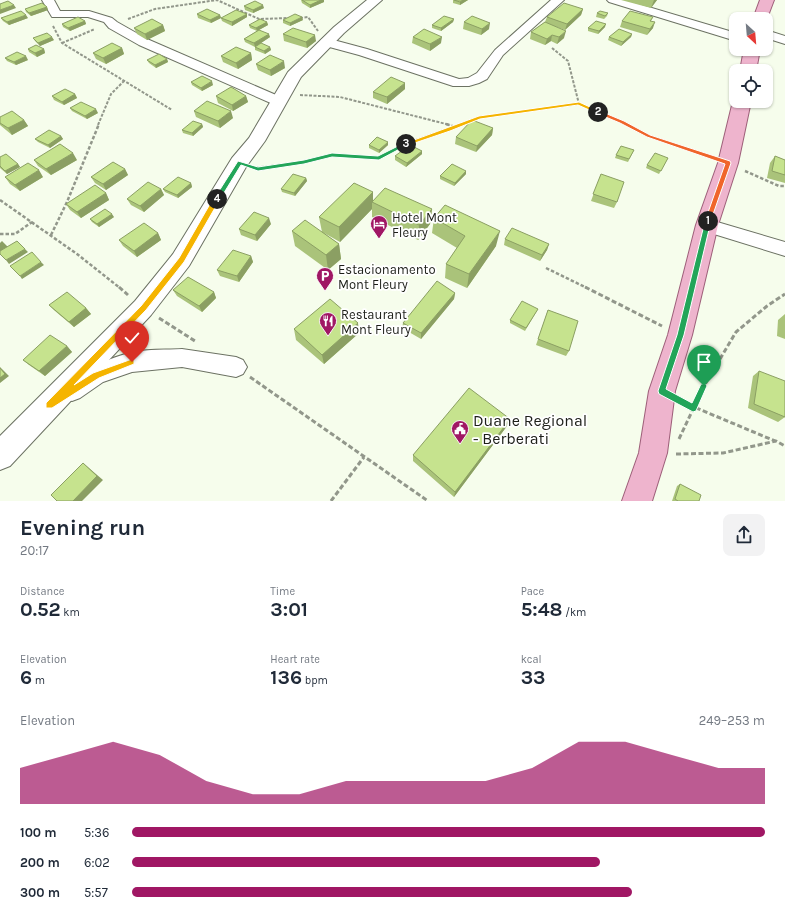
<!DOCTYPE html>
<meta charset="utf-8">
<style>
body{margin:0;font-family:Karla,sans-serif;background:#f2f2f3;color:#1f2937;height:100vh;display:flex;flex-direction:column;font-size:15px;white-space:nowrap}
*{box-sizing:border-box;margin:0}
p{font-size:13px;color:#747a83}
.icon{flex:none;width:22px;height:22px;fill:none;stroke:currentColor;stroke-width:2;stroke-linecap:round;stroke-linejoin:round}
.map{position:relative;height:501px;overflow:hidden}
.details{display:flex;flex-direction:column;background:#fff;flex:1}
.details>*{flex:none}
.needle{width:26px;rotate:154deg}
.tools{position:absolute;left:729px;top:12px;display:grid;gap:8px}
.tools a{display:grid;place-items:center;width:44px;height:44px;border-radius:8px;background:#fff;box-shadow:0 1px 3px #0004;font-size:20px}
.pin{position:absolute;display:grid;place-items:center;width:34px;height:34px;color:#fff;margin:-41px -17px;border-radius:50% 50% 50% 0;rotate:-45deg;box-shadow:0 0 4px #0007}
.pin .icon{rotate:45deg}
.km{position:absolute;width:20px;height:20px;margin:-10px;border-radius:50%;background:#222;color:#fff;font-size:11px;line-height:20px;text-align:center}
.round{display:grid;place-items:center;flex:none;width:42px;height:42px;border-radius:8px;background:#f2f2f3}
.head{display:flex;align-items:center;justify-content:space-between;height:68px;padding:0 20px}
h1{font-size:22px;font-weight:700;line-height:30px}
.figures{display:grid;grid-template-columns:repeat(3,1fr);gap:6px;height:68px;padding:4px 20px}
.figures div{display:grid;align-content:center}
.figures b{font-size:20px;font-weight:700}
.figures small{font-size:11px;font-weight:400}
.figures p{font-size:11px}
.chart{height:112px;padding:8px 20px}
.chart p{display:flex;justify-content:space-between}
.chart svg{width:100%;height:72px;margin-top:4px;fill:#a01764;opacity:.7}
ul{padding:0 20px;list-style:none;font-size:13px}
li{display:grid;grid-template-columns:64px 48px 1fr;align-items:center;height:30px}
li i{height:10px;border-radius:5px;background:#a01764}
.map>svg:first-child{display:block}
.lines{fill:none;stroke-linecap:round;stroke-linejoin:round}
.street-casing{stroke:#6c7263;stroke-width:2}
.secondary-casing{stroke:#6c7263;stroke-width:2}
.primary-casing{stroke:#9d5f79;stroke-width:2}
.path-far2{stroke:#92978b;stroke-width:2;stroke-dasharray:3 1.5;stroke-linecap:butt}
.path-far1{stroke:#92978b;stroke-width:2.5;stroke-dasharray:3.5 2;stroke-linecap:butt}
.path{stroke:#92978b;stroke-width:3;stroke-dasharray:5 2.5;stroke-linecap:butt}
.street{fill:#fff;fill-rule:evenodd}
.secondary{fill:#fff;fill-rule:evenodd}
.primary{fill:#eeb4cd;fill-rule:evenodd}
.wall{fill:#aac37a}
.shaded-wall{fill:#8b9f63}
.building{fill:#c6e38e;stroke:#8b9f63}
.split-1{fill:#22a559;stroke:#fff}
.split-2{fill:#f0652b;stroke:#fff}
.split-3{fill:#f5b400;stroke:#fff}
.split-4{fill:#22a559;stroke:#fff}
.split-5{fill:#f5b400;stroke:#fff}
.labels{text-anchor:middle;stroke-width:3.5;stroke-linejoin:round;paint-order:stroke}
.poi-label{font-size:13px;fill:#1d1f19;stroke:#fff;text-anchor:start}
.near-poi-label{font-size:16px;fill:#1d1f19;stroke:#fff;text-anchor:start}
</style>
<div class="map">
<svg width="785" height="501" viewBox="0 0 785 501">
<rect width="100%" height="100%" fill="#f6fdec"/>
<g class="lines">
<defs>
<path id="street" d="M42 0H54L60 11H89L112 18 117 22 147 39 283 98 285 101 283 104 278 105 273 104 139 45 109 28 104 22 88 17H52Z
M551 0H564L503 55 487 79 479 83 469 86H453L359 55 322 45 320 42 322 39 326 38 367 49 459 79 468 78 477 73 495 50Z
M607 0H625L736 33V41L609 2Z
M766 30 785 36V44L766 38Z
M707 219 785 242V256L701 230 698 225 701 220Z
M182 349 236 357 243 360 247 367 243 374 236 377 182 367 132 372 103 382 80 398 72 401 64 398 61 391C69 374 114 356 133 352 149 349 166 350 182 349Z"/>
<path id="secondary" d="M367 0H382L344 33 301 77 265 141 246 167 189 266 151 315 10 466 0 470V436L135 301 173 254 232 158 249 138 288 72 334 27Z"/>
<path id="primary" d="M760 0H774L766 21V19H753Z
M744 49H760L756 71H740Z
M736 97V101H751L738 163 718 225 692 335 675 391 667 453 652 501H622L639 453 649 391 668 335 696 225 718 163 733 101Z"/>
</defs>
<use href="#street" class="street-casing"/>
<use href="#secondary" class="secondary-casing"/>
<use href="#primary" class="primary-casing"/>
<path class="path-far2" d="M300 18 308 17 318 31
M128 19 155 9 217 0 259 19 289 18
M53 26 62 43 172 110
M62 43 95 29
M552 48 568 61 579 104
M300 95 340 97 450 125
M98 125 111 94 124 81
M459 125 479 117 579 104 628 125"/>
<path class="path-far1" d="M446 124 456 127
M626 124 649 136 711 157
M255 168 304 162 332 155 379 158 408 143 462 124
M745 171 779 186H785
M0 200 77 254 120 288
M0 234H15L32 222
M51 235 67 202 99 124
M546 268 587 288"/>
<path class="path" d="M119 287 128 295
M585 287 662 326
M159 318 195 341
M250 377 428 501
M682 402 775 441
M679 439 704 386 736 332 767 306 785 294
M676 454 723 453 776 441 785 446
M331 501 364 457"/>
<use href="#street" class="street"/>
<use href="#secondary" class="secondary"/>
<use href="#primary" class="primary"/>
</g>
<path class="wall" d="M301 0H324V2L310 8 302 3Z
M453 0H468L460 5 453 3Z
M621 0H657L651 8Z
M244 6 264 8 253 13 245 10Z
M47 7 48 10 31 16 26 12 25 9Z
M583 9 581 15 565 30 554 26 564 38 557 44 551 41 545 45 530 39 531 32 545 22 547 17Z
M597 13H608L607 16 604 19 596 17Z
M197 14 220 15 221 18 211 23 198 18Z
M247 17 232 26 222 21 221 18Z
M653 17 651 21 653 28 647 35 620 27 622 21Z
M1 18H28L9 25 3 21Z
M454 19 453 22 441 31 432 28V25Z
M283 20H303L290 26 283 23Z
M85 21 86 24 70 31 63 27 62 24Z
M267 22 268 25 259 30 270 37 255 47 245 42 244 39 257 31 250 28 249 25Z
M464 22 489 29 481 35 463 29Z
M163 25 165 31 147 40 137 34 134 28Z
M605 27 598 34 588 31V28Z
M283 34 316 41 307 48 284 41Z
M632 34 631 37 621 46 608 40 609 37Z
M413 37 441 43 430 51 412 43Z
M33 38 54 40 40 46 35 41Z
M255 47H270L271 50 265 54 255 50Z
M122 48 124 54 106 64 96 59 93 53Z
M28 49H44L45 53 37 57 29 52Z
M251 53 252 60 238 69 223 62 221 56Z
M5 58 28 60 16 65 7 61Z
M167 59 168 62 156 68 149 63 147 60Z
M256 64 285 68 271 76 258 70Z
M191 82 213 85 202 91 192 85Z
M405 89 387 104 373 98V92Z
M75 94 77 98 64 105 54 100 52 96Z
M216 96H246L248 102 233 111 218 103Z
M70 108 98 113 87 119 72 111Z
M194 111 233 118 220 128 196 117Z
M0 117 24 120 28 126 12 135 0 125Z
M202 124 203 127 193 136 183 133 182 130Z
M493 128 492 135 476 152 455 144 456 137Z
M61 136 63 139 50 148 38 142 35 139Z
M369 145H388L379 153 369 148Z
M634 150 628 162 615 158 616 155Z
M422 151V154L406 167 395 160V156Z
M775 156 785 160V183L767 178 770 163Z
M0 157 18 164 20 167 7 174 0 168Z
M668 158 659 174 646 168 647 165Z
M34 160H77L51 175 38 166Z
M125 169 128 175 106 190 95 183 91 177Z
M466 174 454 186 440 179V176Z
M601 174 617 202 614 208 591 201Z
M5 177H43L20 191 10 184Z
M306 178 307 181 295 196 282 192 281 189Z
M191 183 192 187 178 198 165 192 163 189Z
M161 189 164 195 144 212 131 205 127 199Z
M106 193 109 200 81 218 70 210 66 204Z
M373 200 432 209 430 224 418 240 372 217V209L340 242 324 233 339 244 341 259 328 270 295 246 292 231 322 232 319 217Z
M114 217 99 227 92 222 90 219Z
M434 218 496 246 467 288 445 278 446 264 457 248 432 233Z
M271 224 257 241 241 235 239 229Z
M158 233 161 240 137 257 123 246 119 240Z
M505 239 549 244 547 250 540 261 504 245Z
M251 256 253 262 239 282 220 276 217 270Z
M173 290 214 292 216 298 202 312 177 296Z
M455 293 454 299 421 339 402 328 403 323Z
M49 305 86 308 91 314 74 327 55 311Z
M538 309 525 331 510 323V320Z
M548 310 569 351 566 356 536 345Z
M785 314V339L777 336 778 320Z
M294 329 359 333 324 364 296 340Z
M67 346 72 352 45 376 29 365 23 360Z
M759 371 785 417 778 422 748 408 753 376Z
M507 426 454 497 413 461V455Z
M680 484 699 501H672L677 486Z"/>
<path class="shaded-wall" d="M321 0H324V2L310 8V5Z
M463 0H468L460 5V2Z
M654 0H657L651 8Z
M14 5 16 8 0 14V10Z
M263 5 264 8 253 13V10Z
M47 7 48 10 31 16 29 13Z
M583 9 581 15 565 30 567 24Z
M247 14V17L232 26V22Z
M26 15 28 18 9 25 7 22Z
M220 15 221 18 211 23 210 20Z
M302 17 303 20 290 26V23Z
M454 19 453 22 441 31V28Z
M85 21 86 24 70 31 68 28Z
M267 22 268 25 257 31 256 28Z
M655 22 653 28 647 35 650 29Z
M490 23 489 29 481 35 482 29Z
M606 24 605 27 598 34 599 31Z
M163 25 165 31 147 40 145 34Z
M566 31 564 38 557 44 559 37Z
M269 34 270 37 255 47 254 43Z
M632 34 631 37 621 46 623 42Z
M315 35 316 41 307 48 306 42Z
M552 35 551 41 545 45 547 39Z
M52 37 54 40 40 46 38 43Z
M442 37 441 43 430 51V44Z
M270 47 271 50 265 54 264 51Z
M122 48 124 54 106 64 103 58Z
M44 49 45 53 37 57 35 53Z
M251 53 252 60 238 69 236 63Z
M26 56 28 60 16 65 14 62Z
M167 59 168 62 156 68 155 65Z
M284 61 285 68 271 76 270 70Z
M212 81 213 85 202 91 201 88Z
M405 83V89L387 104V97Z
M75 94 77 98 64 105 62 102Z
M246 96 248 102 233 111 232 105Z
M96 109 98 113 87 119 85 116Z
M231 111 233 118 220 128 218 121Z
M24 120 28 126 12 135 8 128Z
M202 124 203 127 193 136 192 133Z
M493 128 492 135 476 152 477 146Z
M61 136 63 139 50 148 48 145Z
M388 142V145L379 153V150Z
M422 151V154L406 167 407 163Z
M73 153 77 160 51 175 46 169Z
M18 164 20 167 7 174 5 171Z
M125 169 128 175 106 190 103 184Z
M39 170 43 177 20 191 15 185Z
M466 171V174L454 186 455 183Z
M306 178 307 181 295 196 294 193Z
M191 183 192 187 178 198 177 195Z
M161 189 164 195 144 212 140 206Z
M373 192V203L372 202V209L340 242 339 227Z
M106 193 109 200 81 218 77 212Z
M432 209 430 224 418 240 419 225Z
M112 214 114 217 99 227 97 224Z
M269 218 271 224 257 241 255 235Z
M500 231 496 246 467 288 469 274Z
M158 233 161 240 137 257 134 251Z
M2 241 8 247 0 252V243Z
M339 244 341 259 328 270 326 255Z
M549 244 547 250 540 261 542 255Z
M25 249 28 252 9 264 6 260Z
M251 256 253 262 239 282 237 276Z
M41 262 44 265 22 279 20 276Z
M214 292 216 298 202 312 199 306Z
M455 293 454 299 421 339V333Z
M86 308 91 314 74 327 69 322Z
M358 323 359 333 324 364 322 355Z
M67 346 72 352 45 376 39 371Z
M0 367 9 376 0 383Z
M510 419 507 426 454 497 455 492Z
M83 463 103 480 82 501H73Z"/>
<path class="building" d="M302 0H321L310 5Z
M454 0H463L460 2Z
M8 1 14 5 0 10V4Z
M255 1 263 5 253 10 244 6Z
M42 3 47 7 29 13 25 9Z
M564 3 583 9 567 24 547 17Z
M207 9 220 15 210 20 197 14Z
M236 10 247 14 232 22 221 18Z
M21 11 26 15 7 22 1 18Z
M600 11 608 13 605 16 597 13Z
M630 11 653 17 650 21 655 22 650 29 622 21Z
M295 14 302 17 290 23 283 20Z
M444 16 454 19 441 28 432 25Z
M472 16 490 23 482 29 464 22Z
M78 17 85 21 68 28 62 24Z
M152 19 163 25 145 34 134 28Z
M260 19 267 22 256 28 249 25Z
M596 21 606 24 599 31 588 28Z
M545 22 566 31 559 37 552 35 547 39 531 32Z
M293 28 315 35 306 42 283 34Z
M424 29 442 37 430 44 413 37Z
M619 29 632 34 623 42 609 37Z
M259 30 269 34 254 43 244 39Z
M47 33 52 37 38 43 33 38Z
M112 43 122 48 103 58 93 53Z
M261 43 270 47 264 51 255 47Z
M36 45 44 49 35 53 28 49Z
M236 47 251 53 236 63 221 56Z
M17 52 26 56 14 62 5 58Z
M159 54 167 59 155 65 147 60Z
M270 55 284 61 270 70 256 64Z
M202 76 212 81 201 88 191 82Z
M391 77 405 83 387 97 373 92Z
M231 87 246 96 232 105 216 96Z
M65 89 75 94 62 102 52 96Z
M207 101 231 111 218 121 194 111Z
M81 102 96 109 85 116 70 108Z
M12 111 24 120 8 128 0 123V117Z
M472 120 493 128 477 146 456 137Z
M193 121 202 124 192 133 182 130Z
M49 130 61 136 48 145 35 139Z
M377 137 388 142 379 150 369 145Z
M60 144 73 153 46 169 34 160Z
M410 145 422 151 407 163 395 156Z
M621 146 634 150 629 159 616 155Z
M655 153 668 158 661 171 647 165Z
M6 154 18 164 5 171 0 166V157Z
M775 156 785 160V175L772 171Z
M113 162 125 169 103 184 91 177Z
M28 163 39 170 15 185 5 177Z
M452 164 466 171 455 183 440 176Z
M293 174 306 178 294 193 281 189Z
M601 174 624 182 617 202 593 194Z
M178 177 191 183 177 195 163 189Z
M148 182 161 189 140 206 127 199Z
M354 183 373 192 339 227 319 217Z
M95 185 106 193 77 212 66 204Z
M385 188 432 209 419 225 372 202Z
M445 205 500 231 469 274 446 264 465 236 434 218Z
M105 209 112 214 97 224 90 219Z
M254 212 269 218 255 235 239 229Z
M305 220 339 244 326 255 292 231Z
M144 223 158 233 134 251 119 240Z
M512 228 549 244 542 255 505 239Z
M17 241 25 249 6 260 0 254V251Z
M233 250 251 256 237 276 217 270Z
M32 252 41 262 20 276 10 266Z
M188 277 214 292 199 306 173 290Z
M437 281 455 293 421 333 403 323Z
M67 292 86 308 69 322 49 305Z
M330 299 358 323 322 355 294 329Z
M522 301 538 309 526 328 510 320Z
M548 310 578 321 569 351 538 339Z
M50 335 67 346 39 371 23 360Z
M0 368 5 374 0 378Z
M759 371 785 381V417L754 404Z
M469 388 510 419 455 492 413 455Z
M83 463 97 476 73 501H57L51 495Z
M680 484 701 495 699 501H678L675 499Z"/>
<path class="split-1" d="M708 219 711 221 684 335 666 389 692 403 701 384H706L707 386 696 411 693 412 659 394 658 391 677 335 705 221Z"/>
<path class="split-2" d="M596 111H600L624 121 650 135 730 161 731 163 710 223H706L705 221 725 164 647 137 620 123 596 113Z"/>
<path class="split-3" d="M579 102 601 112 596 113 578 105 480 119 450 131 406 146 403 144 479 116Z"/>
<path class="split-4" d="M404 143 409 144 379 160 332 157 304 164 258 171 241 165 219 201H214V199L238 161 258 167 304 160 332 153 378 156Z"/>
<path class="split-5" d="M214 197H219L220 199 184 262 146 310 74 385 93 373 132 359 134 360V364L99 378 52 408H46V403L141 306 179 258Z"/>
<defs>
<symbol id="hotel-pin" viewBox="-11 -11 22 30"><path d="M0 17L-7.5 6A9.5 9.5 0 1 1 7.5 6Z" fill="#a01764" stroke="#fff"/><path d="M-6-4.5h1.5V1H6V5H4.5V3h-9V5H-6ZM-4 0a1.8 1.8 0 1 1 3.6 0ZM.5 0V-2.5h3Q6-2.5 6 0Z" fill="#fff"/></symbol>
<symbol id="parking-pin" viewBox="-11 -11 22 30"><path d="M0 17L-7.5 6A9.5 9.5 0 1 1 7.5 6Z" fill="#a01764" stroke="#fff"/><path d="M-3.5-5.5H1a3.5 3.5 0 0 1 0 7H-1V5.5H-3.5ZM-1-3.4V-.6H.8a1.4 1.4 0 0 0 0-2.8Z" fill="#fff"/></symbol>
<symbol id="restaurant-pin" viewBox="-11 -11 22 30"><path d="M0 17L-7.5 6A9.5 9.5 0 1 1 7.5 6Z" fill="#a01764" stroke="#fff"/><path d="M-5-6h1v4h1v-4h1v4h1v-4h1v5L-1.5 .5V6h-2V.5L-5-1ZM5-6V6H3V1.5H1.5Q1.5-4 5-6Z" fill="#fff"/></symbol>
<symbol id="civic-pin" viewBox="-11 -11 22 30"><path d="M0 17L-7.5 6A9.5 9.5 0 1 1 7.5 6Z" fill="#a01764" stroke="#fff"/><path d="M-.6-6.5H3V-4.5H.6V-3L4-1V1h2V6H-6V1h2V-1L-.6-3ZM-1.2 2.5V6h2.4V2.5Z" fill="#fff"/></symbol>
</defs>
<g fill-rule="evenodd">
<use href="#hotel-pin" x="369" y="214" width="20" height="27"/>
<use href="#parking-pin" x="315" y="266" width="20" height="27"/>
<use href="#restaurant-pin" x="318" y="311" width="20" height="27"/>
<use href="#civic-pin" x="450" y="419" width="20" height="27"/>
</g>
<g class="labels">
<g class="poi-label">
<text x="392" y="222">Hotel Mont<tspan x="392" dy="15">Fleury</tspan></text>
<text x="338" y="274">Estacionamento<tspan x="338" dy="15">Mont Fleury</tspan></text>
<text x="341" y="319">Restaurant<tspan x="341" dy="15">Mont Fleury</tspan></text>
</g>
<g class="near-poi-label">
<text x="473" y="426">Duane Regional<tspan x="473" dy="18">- Berberati</tspan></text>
</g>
</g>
</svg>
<div class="tools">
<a><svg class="needle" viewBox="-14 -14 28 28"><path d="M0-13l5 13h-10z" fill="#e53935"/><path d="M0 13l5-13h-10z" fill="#747a83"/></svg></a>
<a><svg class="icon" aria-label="locate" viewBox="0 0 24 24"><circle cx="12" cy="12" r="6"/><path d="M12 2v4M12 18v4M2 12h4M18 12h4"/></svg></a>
</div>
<div class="pin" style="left:704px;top:386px;background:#1e9e55"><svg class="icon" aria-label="arrive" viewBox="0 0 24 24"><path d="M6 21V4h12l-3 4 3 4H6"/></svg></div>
<div class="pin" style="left:132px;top:362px;background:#d93025"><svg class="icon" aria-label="check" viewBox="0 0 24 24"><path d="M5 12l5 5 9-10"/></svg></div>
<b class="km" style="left:708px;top:221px">1</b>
<b class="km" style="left:598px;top:112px">2</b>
<b class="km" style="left:406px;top:144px">3</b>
<b class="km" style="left:217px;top:199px">4</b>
</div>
<section class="details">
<div class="head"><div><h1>Evening run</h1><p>20:17</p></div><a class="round"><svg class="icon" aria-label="share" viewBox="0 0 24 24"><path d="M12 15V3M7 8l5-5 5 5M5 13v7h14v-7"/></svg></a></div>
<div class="figures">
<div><p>Distance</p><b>0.52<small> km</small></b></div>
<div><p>Time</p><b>3:01</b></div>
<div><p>Pace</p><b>5:48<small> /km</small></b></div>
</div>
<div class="figures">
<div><p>Elevation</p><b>6<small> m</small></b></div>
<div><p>Heart rate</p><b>136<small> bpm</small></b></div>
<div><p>kcal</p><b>33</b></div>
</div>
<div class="chart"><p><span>Elevation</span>249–253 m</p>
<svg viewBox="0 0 160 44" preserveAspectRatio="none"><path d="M0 44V22L10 14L20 6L30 14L40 30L50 38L60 38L70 30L80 30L90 30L100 30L110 22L120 6L130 6L140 14L150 22L160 22V44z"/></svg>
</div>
<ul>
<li><b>100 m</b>5:36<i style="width:100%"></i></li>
<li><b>200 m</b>6:02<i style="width:74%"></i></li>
<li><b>300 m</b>5:57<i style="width:79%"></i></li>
</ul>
</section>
